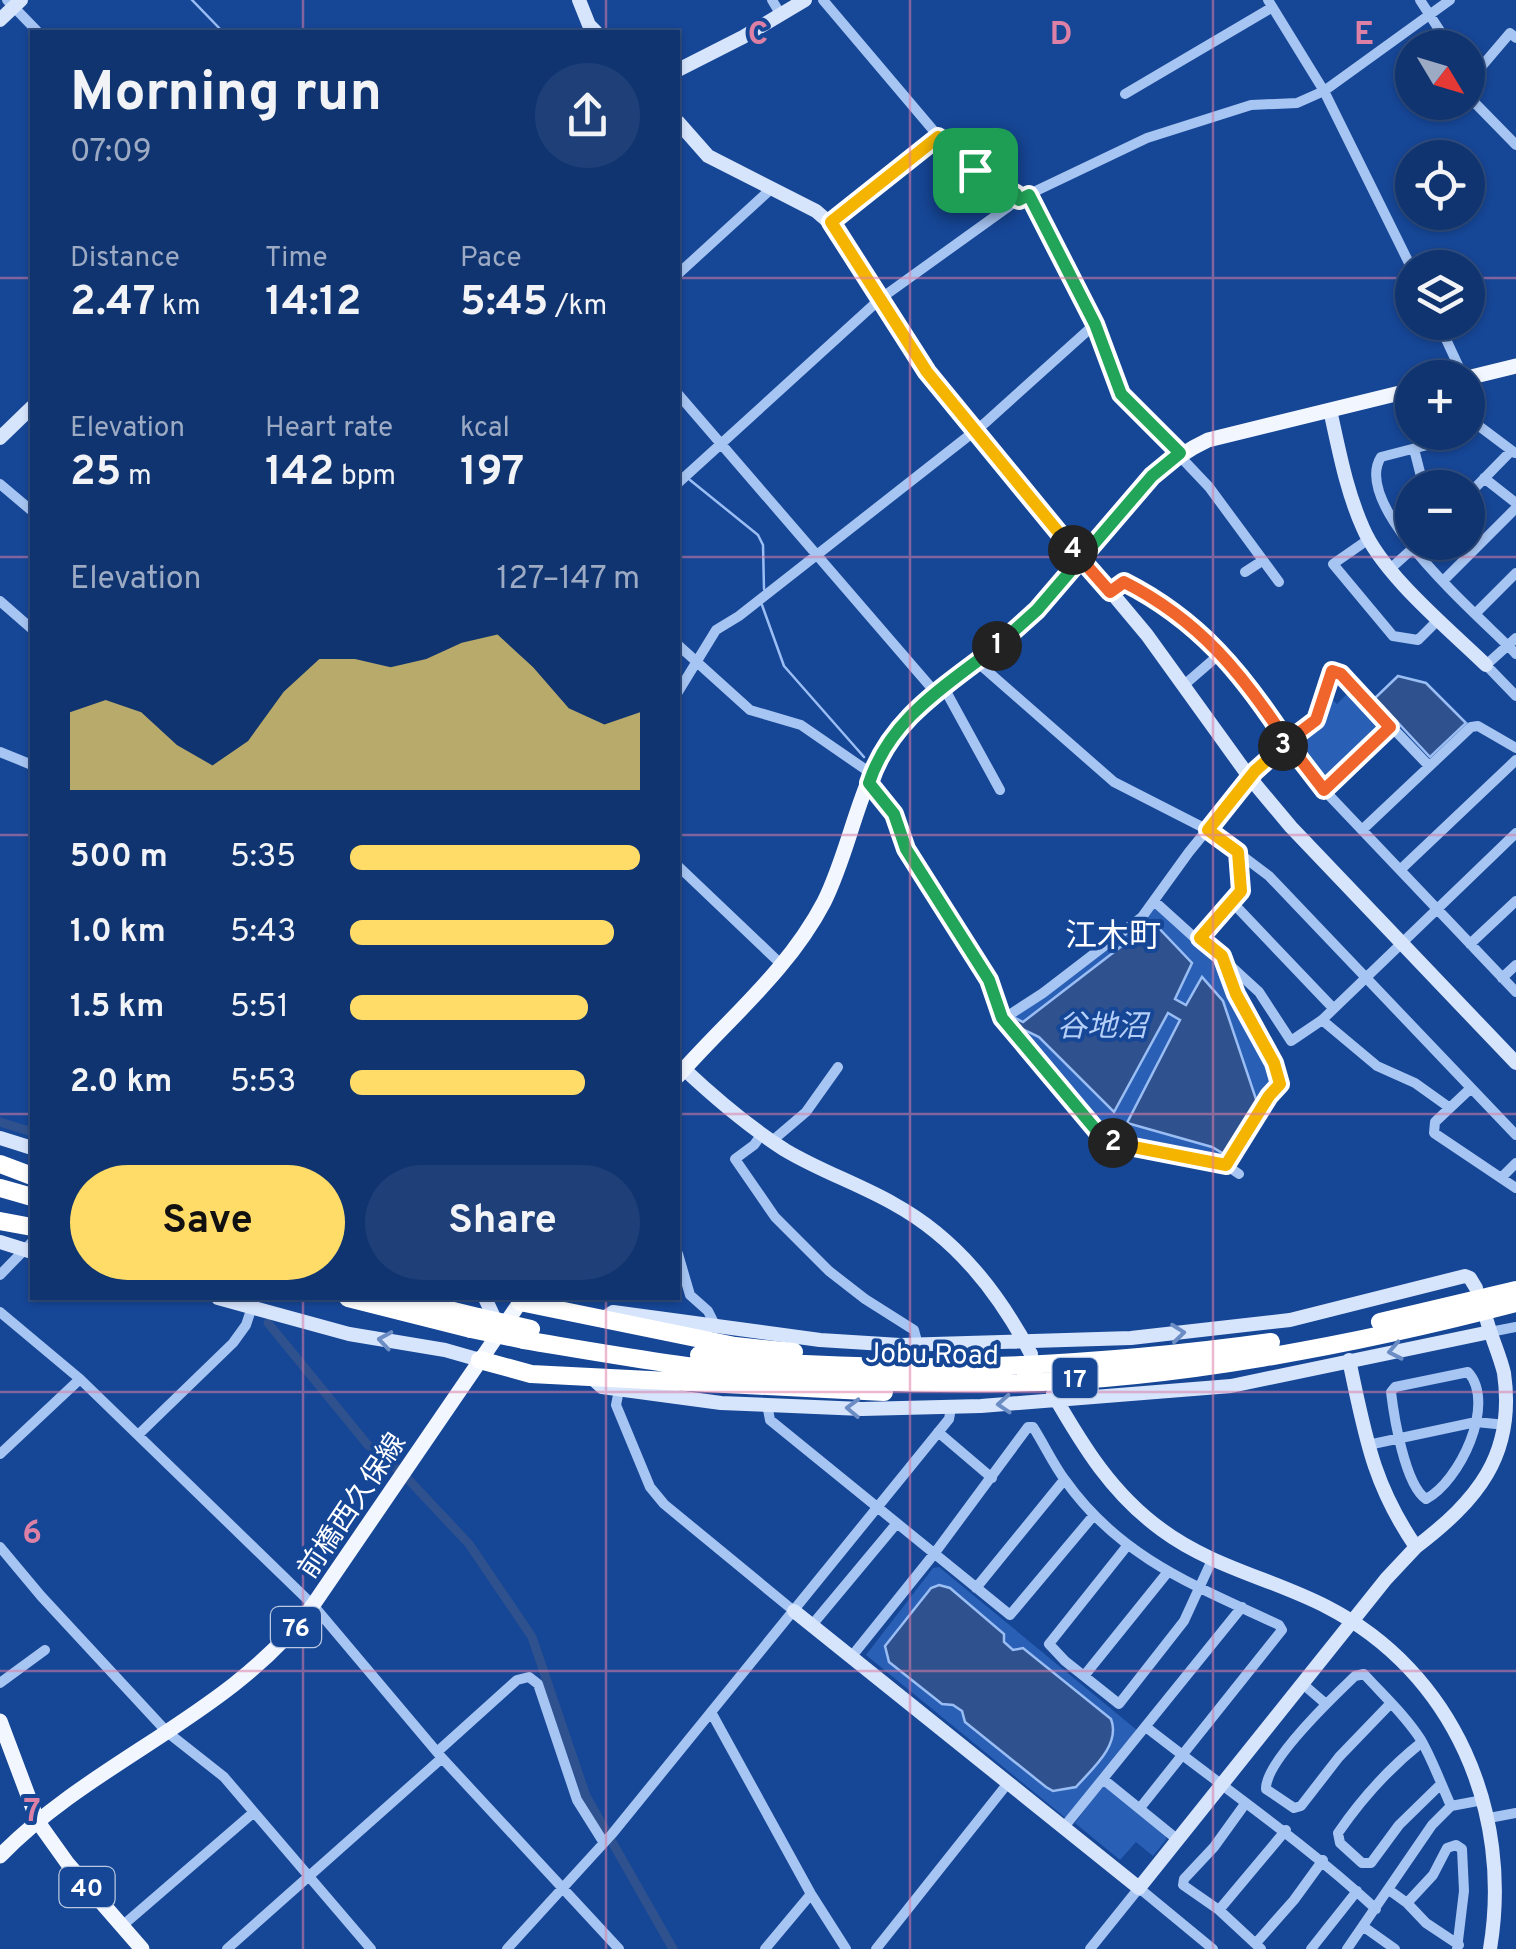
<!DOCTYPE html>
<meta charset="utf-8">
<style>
body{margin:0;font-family:Overpass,"Noto Sans JP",sans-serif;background:#1e3f78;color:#f1f3f6;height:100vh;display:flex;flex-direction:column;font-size:38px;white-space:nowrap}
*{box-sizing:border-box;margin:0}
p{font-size:32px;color:#9caac3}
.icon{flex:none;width:55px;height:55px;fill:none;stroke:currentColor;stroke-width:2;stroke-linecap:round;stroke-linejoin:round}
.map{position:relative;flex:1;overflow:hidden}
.details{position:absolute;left:30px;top:30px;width:650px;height:1270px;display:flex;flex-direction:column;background:#103470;border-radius:0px;box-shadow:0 2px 8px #0004,0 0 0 2px #304f83}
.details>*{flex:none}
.needle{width:65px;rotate:128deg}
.buttons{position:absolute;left:1395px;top:30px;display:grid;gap:20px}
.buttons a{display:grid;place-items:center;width:90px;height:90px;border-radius:50%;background:#103470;box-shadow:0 2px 8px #0004,0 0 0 2px #304f83;font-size:50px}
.pin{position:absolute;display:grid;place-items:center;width:85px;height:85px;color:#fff;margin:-42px;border-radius:20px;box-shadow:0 5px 15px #0006}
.km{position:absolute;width:50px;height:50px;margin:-25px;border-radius:50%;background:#222;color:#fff;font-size:28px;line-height:50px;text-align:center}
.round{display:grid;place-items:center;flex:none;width:105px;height:105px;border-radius:52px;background:#1e3f78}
.headline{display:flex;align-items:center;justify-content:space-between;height:170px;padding:0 40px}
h1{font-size:55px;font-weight:700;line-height:75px}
.stats{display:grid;grid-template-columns:repeat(3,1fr);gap:15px;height:170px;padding:10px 40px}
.stats div{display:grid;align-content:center}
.stats b{font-size:42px;font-weight:700}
.stats small{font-size:28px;font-weight:400}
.stats p{font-size:28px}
.chart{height:280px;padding:20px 40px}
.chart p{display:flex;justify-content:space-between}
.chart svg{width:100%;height:180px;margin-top:10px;fill:#ffdc68;opacity:.7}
.action{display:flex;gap:20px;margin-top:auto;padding:20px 40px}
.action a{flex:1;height:115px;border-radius:60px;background:#ffdc68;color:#111;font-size:40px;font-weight:700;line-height:115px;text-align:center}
.action a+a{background:#1e3f78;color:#f1f3f6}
ul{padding:0 40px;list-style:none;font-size:32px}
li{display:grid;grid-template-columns:160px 120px 1fr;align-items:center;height:75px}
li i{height:25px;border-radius:12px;background:#ffdc68}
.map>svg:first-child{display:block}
.green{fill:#295fb5}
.water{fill:#2f528e;stroke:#9abef4;stroke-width:2.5}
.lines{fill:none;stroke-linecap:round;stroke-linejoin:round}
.stream{stroke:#9abef4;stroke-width:2.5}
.canal{stroke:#2f528e;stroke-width:9}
.street{stroke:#a7c5f2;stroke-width:10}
.secondary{stroke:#d6e4fc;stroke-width:14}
.primary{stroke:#f2f6ff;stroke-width:15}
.highway{stroke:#fff;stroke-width:18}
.highway-bridge{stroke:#fff;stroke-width:18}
.oneway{stroke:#6c8dc4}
.split-1-casing{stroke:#fff;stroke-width:20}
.split-2-casing{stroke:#fff;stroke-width:20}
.split-3-casing{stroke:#fff;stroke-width:20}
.split-4-casing{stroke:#fff;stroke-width:20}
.split-5-casing{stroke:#fff;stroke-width:20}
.split-1{stroke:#22a559;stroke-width:12}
.split-2{stroke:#22a559;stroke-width:12}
.split-3{stroke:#f5b400;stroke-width:12}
.split-4{stroke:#f0652b;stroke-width:12}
.split-5{stroke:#f5b400;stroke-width:12}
.grid{fill:none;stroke:#dd80a5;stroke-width:2.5;stroke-opacity:0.55}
.labels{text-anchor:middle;stroke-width:8;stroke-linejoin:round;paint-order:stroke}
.shield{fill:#164696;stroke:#b9c8e0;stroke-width:2.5}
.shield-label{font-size:25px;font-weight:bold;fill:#fff}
.street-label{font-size:28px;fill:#fff;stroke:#164696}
.water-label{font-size:30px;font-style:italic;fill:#b4cff8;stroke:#164696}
.quarter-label{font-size:32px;fill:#fff;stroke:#164696}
.grid-label{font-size:32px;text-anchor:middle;font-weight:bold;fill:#dd80a5;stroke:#164696;stroke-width:8;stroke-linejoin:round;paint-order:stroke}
</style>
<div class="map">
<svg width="1516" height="1949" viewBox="0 0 1516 1949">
<rect width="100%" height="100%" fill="#164696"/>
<path class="green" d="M1351 690 1382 722 1383 729 1329 781 1321 782 1293 740 1318 724 1326 694 1337 704Z
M1155 907 1215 961 1270 1065 1275 1083 1224 1159 1112 1139 1102 1133 1008 1021Z
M939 1567 1138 1731 1067 1819 866 1655 933 1568Z
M1102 1786H1107L1166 1833V1840L1153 1856 1136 1842 1120 1860 1075 1823Z"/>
<path class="water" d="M1398 676 1426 683 1466 723 1430 757 1375 698Z
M1153 922 1192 963 1175 999 1186 1005 1202 977 1223 1001 1257 1102 1224 1154 1212 1147 1127 1123 1180 1020 1168 1013 1114 1112 1039 1037 1010 1023 1015 1018 1023 1022Z
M939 1585 950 1588 1004 1634V1642L1013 1650 1023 1648 1111 1719C1121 1745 1092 1769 1076 1787L1053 1791 1046 1787 965 1722 962 1711 953 1705 942 1704 889 1662 885 1646 931 1588Z"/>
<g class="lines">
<path class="stream" d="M192 0 223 32
M678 471 679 472
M690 480 758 535 763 545 764 589
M762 605 784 666 864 757"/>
<path class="canal" d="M0 1122 32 1132
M268 1323 367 1444 397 1469
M407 1478 469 1544 532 1637 586 1796 673 1949"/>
<path class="street" d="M7 0 38 32
M772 0 781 15
M823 0 939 137 983 176 1015 194 1019 199
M1268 0 1324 91 1412 269
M1420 0 1451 48
M1468 74 1473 101 1516 145
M1470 80 1510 33 1516 38
M1125 94 1271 8
M1029 195 1095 324 1121 394 1209 487 1279 582
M831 222 939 137
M678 274 771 189
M1438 322 1464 378
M678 394 935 692
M1468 427 1475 423 1515 453
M1457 432 1443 441 1381 457C1349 507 1483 619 1516 654
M1414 449 1424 488
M1484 478 1516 503
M678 483 880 299 1019 199 1147 138 1251 105 1297 103 1324 91 1450 0
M0 484 32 511
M1468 495 1511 451
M1369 539 1333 564 1393 636 1418 640 1439 619
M1390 569 1420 542
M1245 572 1262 561
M1443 581 1516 508
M1110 592 1124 582 1174 610 1235 666 1324 790 1516 992
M0 601 32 629
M1476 613 1516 573
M1516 638 1486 665 1516 696
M678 645 750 710 801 725 872 774
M977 662 1114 782 1208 830 1269 876 1516 1135
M1184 685 1221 653
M943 686 1000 790
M678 692 716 630 739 616 985 423 1095 324
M0 752 32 765
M869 783 894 814 906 849 989 980 1003 1019 1107 1143 1226 1165 1239 1174
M1324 790 1390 727
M1362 830 1471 727 1478 726 1516 748
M678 866 783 966
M1400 870 1516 760
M1154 901 1196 939 1200 938 1259 992 1291 1041 1322 1020 1516 833
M1232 902 1333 1008
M1200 938 1241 891 1238 852
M1470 944 1516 901
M1223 961C1239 1004 1266 1041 1281 1083L1269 1096 1226 1165
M1502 978 1516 965
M1003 1019 1043 993 1142 917 1189 852 1255 771 1316 720 1332 671 1341 674 1429 766
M1322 1020 1377 1066 1415 1083 1450 1108
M1471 1088 1435 1122 1434 1133 1516 1188
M762 1134 754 1145 735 1159 775 1217 829 1271 865 1299 914 1330 918 1345
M772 1141 806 1112 838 1067
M1501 1178 1516 1163
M678 1254 690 1295 708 1311 715 1325
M0 1275 32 1242
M0 1312 80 1379 313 1605 442 1758 619 1949
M1490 1332 1516 1327
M1468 1372C1497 1404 1459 1482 1426 1499 1405 1485 1394 1417 1391 1392L1395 1387Z
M619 1390 616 1405 650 1487 664 1504 794 1611
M767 1404 770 1420 1010 1615 1094 1515
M938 1432 992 1478
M138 1435 233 1343 246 1325 252 1307
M1368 1445 1476 1422 1506 1425
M0 1454 80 1379
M1127 1546 1049 1644 1065 1661 1119 1704 1184 1621 1212 1560
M0 1547 41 1596 167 1732 224 1777 371 1949
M976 1588 1064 1480
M812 1625 897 1523
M852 1656 934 1554 1028 1427H1033C1044 1444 1053 1464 1065 1480 1120 1558 1196 1586 1279 1625L1282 1630 1140 1808
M1084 1676 1167 1573
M0 1683 45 1650
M1304 1685 1326 1704
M1391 1703 1339 1757 1301 1806 1294 1808 1266 1789C1265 1762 1334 1696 1355 1676L1364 1674C1383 1695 1406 1716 1421 1740 1433 1761 1441 1784 1451 1806
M711 1712 811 1894 846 1949
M1146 1727C1224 1788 1303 1842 1376 1909
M1422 1742C1388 1769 1362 1798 1338 1833L1340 1843 1362 1863H1371L1399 1825 1441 1784
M437 1752 517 1680 529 1677 538 1684 577 1800 604 1843
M1103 1779 1178 1840
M1245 1804 1214 1847 1184 1879 1183 1885 1219 1910 1261 1949
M1489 1818 1516 1813
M1064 1827 1242 1607
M1389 1890 1407 1903 1433 1875 1447 1848 1456 1845 1462 1849 1464 1891 1457 1949
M1407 1903 1426 1923 1459 1945
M1219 1910 1286 1830
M122 1926 254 1812
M1364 1927 1395 1949
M1256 1943 1294 1900 1323 1860
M227 1949 442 1758
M507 1949 612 1834 949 1419 951 1408
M765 1949 811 1894
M876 1949 1008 1783
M1090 1949 1139 1888 1213 1949
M1311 1949 1357 1891
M1347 1949 1432 1825 1451 1806 1483 1800"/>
<path class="secondary" d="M579 0 589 25 596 32
M0 20 21 0
M678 70 743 37 805 0
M678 122 708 156 816 211 838 230 927 372 1147 635 1250 778 1291 827 1516 1063
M1330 410C1339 450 1346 490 1363 528 1383 575 1449 629 1486 665
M0 438 32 407
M684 1069C715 1098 749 1127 785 1150 820 1171 859 1184 894 1204 956 1238 998 1292 1031 1354
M0 1138 32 1148
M0 1242 32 1252
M218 1298 349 1334 445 1350 480 1360
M485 1298 499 1328
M604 1318 613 1312 820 1340 900 1345 1131 1338 1290 1320 1465 1276 1470 1278 1476 1288
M592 1378 602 1387 721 1403 862 1409 981 1406 1231 1386 1490 1332
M1053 1394C1083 1446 1112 1494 1162 1530 1212 1567 1273 1579 1327 1607 1454 1672 1513 1813 1490 1949
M1416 1547C1476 1501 1516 1456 1504 1373 1500 1356 1492 1339 1487 1321
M794 1611 1139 1888 1386 1579 1416 1547C1372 1483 1365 1434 1349 1360"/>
<path class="primary" d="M1467 378 1516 366
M678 1076C728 1019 788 971 824 902 851 848 858 783 894 734 924 692 971 669 1009 636 1030 618 1049 597 1068 576 1115 525 1143 470 1208 440L1412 390
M0 1721 38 1822 68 1864 142 1949
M0 1856C93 1760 232 1715 313 1605L523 1298"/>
<path class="highway" d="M0 1164 32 1176
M0 1188 32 1197
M0 1221 32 1227
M348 1298 471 1329
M400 1298 478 1317
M520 1302 735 1346 794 1352
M1380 1322 1516 1290
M524 1340C596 1352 668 1365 741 1373 828 1382 919 1384 1007 1383 1169 1381 1359 1344 1516 1303
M699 1355C890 1377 1081 1368 1271 1342
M480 1360 531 1374 884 1392"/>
<path class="highway-bridge" d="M478 1317 531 1329
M471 1329 524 1340"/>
</g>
<defs><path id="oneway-chevron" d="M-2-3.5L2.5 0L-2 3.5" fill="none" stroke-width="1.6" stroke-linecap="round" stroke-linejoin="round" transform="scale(2.5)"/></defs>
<g class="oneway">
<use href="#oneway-chevron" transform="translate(1178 1333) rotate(-6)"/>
<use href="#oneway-chevron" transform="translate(385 1340) rotate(-171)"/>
<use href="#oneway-chevron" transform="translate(1395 1351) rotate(169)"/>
<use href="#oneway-chevron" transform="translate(1004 1404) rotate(176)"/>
<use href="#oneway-chevron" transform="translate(853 1408) rotate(-178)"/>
</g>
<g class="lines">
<defs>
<path id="split-1" d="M975 170 1016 194 1019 200 1029 195 1095 324 1121 394 1180 453 1152 476 1037 610 997 646"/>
<path id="split-2" d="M997 646C946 686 890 718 869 783L894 814 906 849 989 980 1002 1018 1107 1143H1113"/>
<path id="split-3" d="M1113 1143 1226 1165 1269 1096 1280 1084 1274 1063 1236 994 1222 956 1200 938 1241 891 1238 852 1208 830 1255 771 1283 746"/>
<path id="split-4" d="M1073 550 1110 592 1124 582C1199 620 1242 673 1287 742L1316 720 1332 671 1341 674 1390 727 1324 790 1287 742 1283 746"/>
<path id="split-5" d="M975 170 938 137 831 222 927 372 1073 550"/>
</defs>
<use href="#split-1" class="split-1-casing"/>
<use href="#split-2" class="split-2-casing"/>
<use href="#split-3" class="split-3-casing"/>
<use href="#split-4" class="split-4-casing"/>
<use href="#split-5" class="split-5-casing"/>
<use href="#split-1" class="split-1"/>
<use href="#split-2" class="split-2"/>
<use href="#split-3" class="split-3"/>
<use href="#split-4" class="split-4"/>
<use href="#split-5" class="split-5"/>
</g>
<path class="grid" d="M303 0V32M606 0V32M910 0V1949M1213 0V1949M0 278H32M678 278H1412M1468 278H1516M0 557H32M678 557H1516M0 835H32M678 835H1516M0 1114H32M678 1114H1516M303 1298V1949M606 1298V1949M0 1392H1516M0 1671H1516"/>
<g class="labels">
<g class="shield">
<rect x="1052.5" y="1358" width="45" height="40" rx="8"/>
<rect x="271" y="1607" width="50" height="40" rx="8"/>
<rect x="59.5" y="1867" width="55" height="40" rx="8"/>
</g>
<g class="shield-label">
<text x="1075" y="1387">17</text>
<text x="296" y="1636">76</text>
<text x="87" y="1896">40</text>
</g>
<g class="street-label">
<text transform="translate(932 1353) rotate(1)" y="10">Jobu Road</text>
<text transform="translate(351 1505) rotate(-56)" y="10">前橋西久保線</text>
</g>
<g class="water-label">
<text x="1102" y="1036">谷地沼</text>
</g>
<g class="quarter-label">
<text x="1113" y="946">江木町</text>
</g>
</g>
<g class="grid-label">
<text x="758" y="44">C</text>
<text x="1061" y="44">D</text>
<text x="1364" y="44">E</text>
<text x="32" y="1543">6</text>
<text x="32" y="1821">7</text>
</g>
</svg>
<div class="buttons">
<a><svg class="needle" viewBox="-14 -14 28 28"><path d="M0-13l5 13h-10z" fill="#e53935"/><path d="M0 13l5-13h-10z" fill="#9caac3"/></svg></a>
<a><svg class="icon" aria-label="locate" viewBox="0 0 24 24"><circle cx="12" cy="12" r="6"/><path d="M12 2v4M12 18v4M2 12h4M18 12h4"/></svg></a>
<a><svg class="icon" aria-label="layers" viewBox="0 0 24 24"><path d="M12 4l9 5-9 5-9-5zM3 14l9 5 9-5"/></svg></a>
<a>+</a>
<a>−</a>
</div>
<div class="pin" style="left:975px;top:170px;background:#1e9e55"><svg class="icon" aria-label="arrive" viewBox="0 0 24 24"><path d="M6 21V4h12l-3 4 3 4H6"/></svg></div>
<b class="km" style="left:997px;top:646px">1</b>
<b class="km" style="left:1113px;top:1143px">2</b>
<b class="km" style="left:1283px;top:746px">3</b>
<b class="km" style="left:1073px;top:550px">4</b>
<section class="details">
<div class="headline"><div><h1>Morning run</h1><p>07:09</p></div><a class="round"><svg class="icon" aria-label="share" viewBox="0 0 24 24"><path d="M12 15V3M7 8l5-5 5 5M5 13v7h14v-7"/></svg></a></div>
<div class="stats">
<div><p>Distance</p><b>2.47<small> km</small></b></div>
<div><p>Time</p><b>14:12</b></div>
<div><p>Pace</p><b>5:45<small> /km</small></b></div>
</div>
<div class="stats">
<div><p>Elevation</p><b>25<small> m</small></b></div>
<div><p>Heart rate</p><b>142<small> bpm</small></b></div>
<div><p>kcal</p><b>197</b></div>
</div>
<div class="chart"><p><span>Elevation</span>127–147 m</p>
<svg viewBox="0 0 160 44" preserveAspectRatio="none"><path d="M0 44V25L10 22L20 25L30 33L40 38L50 32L60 20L70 12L80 12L90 14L100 12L110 8L120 6L130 14L140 24L150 28L160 25V44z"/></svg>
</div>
<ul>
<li><b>500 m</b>5:35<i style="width:100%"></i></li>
<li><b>1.0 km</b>5:43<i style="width:91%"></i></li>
<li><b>1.5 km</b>5:51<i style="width:82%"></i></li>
<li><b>2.0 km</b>5:53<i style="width:81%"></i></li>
</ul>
<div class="action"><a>Save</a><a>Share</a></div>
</section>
</div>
